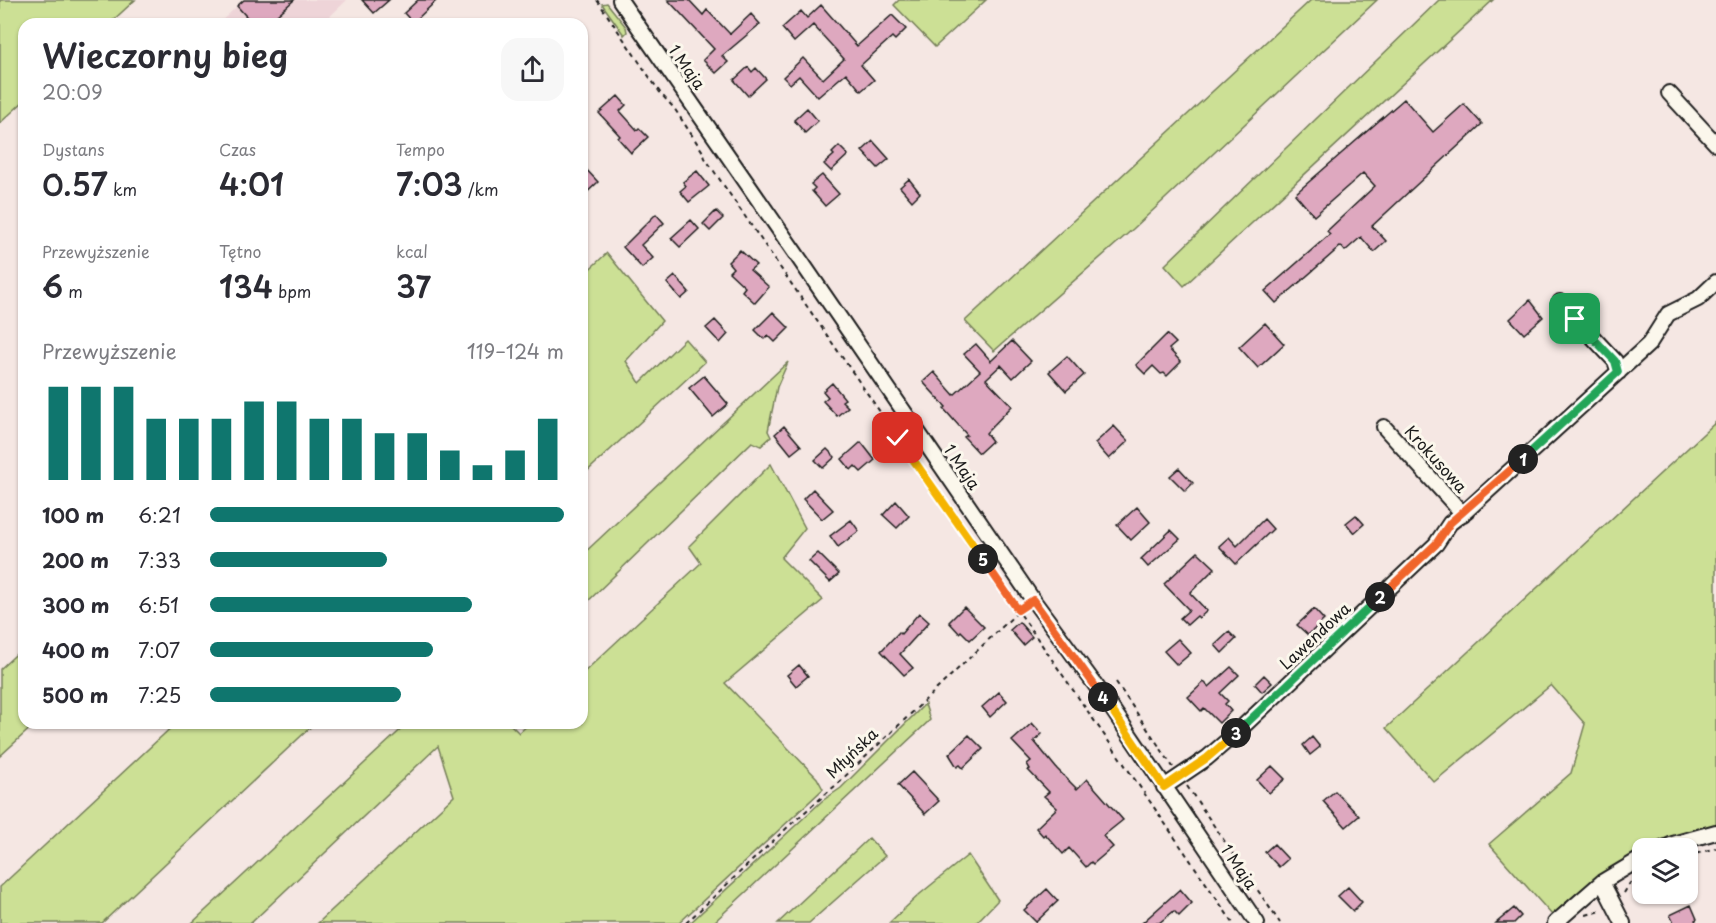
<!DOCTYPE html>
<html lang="pl">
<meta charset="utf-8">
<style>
body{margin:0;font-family:"Playpen Sans",sans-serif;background:#f7f7f7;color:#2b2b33;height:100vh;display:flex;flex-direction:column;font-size:22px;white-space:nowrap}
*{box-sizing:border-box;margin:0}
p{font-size:20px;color:#7c7c81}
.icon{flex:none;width:33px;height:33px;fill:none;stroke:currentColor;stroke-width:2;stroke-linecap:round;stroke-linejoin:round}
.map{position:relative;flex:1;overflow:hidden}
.details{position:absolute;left:18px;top:18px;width:570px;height:711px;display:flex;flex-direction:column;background:#fff;border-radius:18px;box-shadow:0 2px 4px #0004}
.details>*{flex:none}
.fabs{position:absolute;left:1632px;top:838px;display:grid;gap:12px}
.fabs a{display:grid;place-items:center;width:66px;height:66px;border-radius:12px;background:#fff;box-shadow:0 2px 4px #0004;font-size:30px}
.pin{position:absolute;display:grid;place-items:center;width:51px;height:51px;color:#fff;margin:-26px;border-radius:12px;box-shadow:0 3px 9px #0006}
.km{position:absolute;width:30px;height:30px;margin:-15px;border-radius:50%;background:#222;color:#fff;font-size:16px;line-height:30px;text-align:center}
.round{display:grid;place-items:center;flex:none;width:63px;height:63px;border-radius:18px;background:#f7f7f7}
.head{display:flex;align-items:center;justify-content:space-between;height:102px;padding:0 24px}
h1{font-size:33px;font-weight:600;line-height:45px}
.metrics{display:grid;grid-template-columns:repeat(3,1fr);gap:9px;height:102px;padding:6px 24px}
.metrics div{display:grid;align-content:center}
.metrics b{font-size:30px;font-weight:600}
.metrics small{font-size:16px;font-weight:400}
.metrics p{font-size:16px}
.chart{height:168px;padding:12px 24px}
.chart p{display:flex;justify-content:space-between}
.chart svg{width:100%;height:108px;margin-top:6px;stroke:#0f766e;stroke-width:6}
ul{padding:0 24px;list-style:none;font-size:20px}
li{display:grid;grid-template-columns:96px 72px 1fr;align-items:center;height:45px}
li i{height:15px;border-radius:8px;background:#0f766e}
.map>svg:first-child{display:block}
.built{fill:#eed4d8}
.green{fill:#cce095;stroke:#747e58;stroke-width:1.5}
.building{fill:#dea8bf;stroke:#1c1c1c;stroke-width:1.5}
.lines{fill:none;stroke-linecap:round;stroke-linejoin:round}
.minor-casing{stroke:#1c1c1c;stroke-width:18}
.path{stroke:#1c1c1c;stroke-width:2;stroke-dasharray:4.5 4.5;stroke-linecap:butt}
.minor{stroke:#fbf7ec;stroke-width:14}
.split-1-casing{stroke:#fff;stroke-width:12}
.split-2-casing{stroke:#fff;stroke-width:12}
.split-3-casing{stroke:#fff;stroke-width:12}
.split-4-casing{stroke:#fff;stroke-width:12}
.split-5-casing{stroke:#fff;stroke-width:12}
.split-6-casing{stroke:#fff;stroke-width:12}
.split-1{stroke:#22a559;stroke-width:8}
.split-2{stroke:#f0652b;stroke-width:8}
.split-3{stroke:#22a559;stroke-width:8}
.split-4{stroke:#f5b400;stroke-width:8}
.split-5{stroke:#f0652b;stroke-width:8}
.split-6{stroke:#f5b400;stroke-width:8}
.labels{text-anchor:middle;stroke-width:6;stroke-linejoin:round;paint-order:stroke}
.street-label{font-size:16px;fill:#1c1c1c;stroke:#fbf7ec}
</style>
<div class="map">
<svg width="1716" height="923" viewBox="0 0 1716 923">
<rect width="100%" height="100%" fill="#f5e7e3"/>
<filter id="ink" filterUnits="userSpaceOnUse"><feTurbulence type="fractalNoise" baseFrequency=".0167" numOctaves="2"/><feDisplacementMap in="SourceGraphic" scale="12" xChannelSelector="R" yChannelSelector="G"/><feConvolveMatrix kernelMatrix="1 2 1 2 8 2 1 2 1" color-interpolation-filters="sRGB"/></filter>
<g filter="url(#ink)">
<path class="built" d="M244 0H347L322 24H218Z"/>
<path class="green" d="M0 0H135L109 24H24V101L0 123Z
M899 0H986L935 47 894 5Z
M1311 0H1377L1133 229 994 351 965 321Z
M1439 0H1493L1184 286 1165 265Z
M607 3 626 27 627 32 624 35 602 4Z
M607 253 662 321 626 361 640 383 685 339 705 362 582 476V276Z
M788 362 777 387 768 431 771 437 761 446 752 442 582 607V555Z
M1716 422V826C1648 840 1603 868 1552 915L1489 844 1571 773 1585 724 1551 685 1434 782 1386 728Z
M771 464 805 528 781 558 823 600 725 683 817 778 823 789 679 923H318L454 796 438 746 251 923H192L408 723H509L519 733 530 723H582V674L701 563 689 546Z
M24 647V723H36L0 756V669Z
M925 704 930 720 713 923H690L822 801 841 788Z
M176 723H315L102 923H0V887Z
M869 838 885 856 809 923H778Z
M968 855 998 900 976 923H889L920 894Z"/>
<path class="building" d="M244 0H294L267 24H253L237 6Z
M362 0H389L374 13Z
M418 0H437L413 23 404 13Z
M668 0H689L703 15 707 10 730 34 751 14 760 24 722 56 728 62 716 73 703 60 714 49Z
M821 5 857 46 892 15 906 29 895 40 892 37 861 65 874 80 861 91 846 73 818 97 799 76 790 84 783 77 803 58 823 79 844 59 813 25 794 42 782 28 801 11 807 18Z
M748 67 752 72 756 68 766 79 748 96 734 80Z
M618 96 626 105 620 111 637 130 639 128 648 137 631 153 618 138 620 136 599 113Z
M1404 99 1433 132 1464 104 1482 124 1372 226 1386 241 1374 252 1361 237 1345 251 1341 246 1276 303 1265 291 1330 234 1327 231 1375 186 1363 173 1314 216 1295 194Z
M807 108 818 121 805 133 794 120Z
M873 141 889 159 878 168 862 151Z
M839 146 848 155 831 171 824 164 834 155 832 153Z
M582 165 598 182 582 197Z
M697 171 709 186 689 202 680 191 686 186 683 182Z
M822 175 839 194 825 206 812 191 815 188 811 184Z
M909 179 920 193 912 201 900 187Z
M716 211 723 218 710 231 703 224Z
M656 214 664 223 641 245 653 258 642 268 623 247Z
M691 220 699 229 680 247 671 238Z
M740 250 756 265 750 270 769 287 755 303 742 291 745 287 729 272 733 268 728 262Z
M675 276 689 292 681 299 667 283Z
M1530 300 1543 317 1524 334 1510 319Z
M773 312 789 328 775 342 768 335 764 339 755 330Z
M715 320 728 334 720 343 706 328Z
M1265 323 1284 344 1258 368 1239 347Z
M1167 334 1176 343 1169 349 1181 362 1167 376 1164 373 1161 374 1153 366 1145 374 1136 365Z
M1012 341 1031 361 1013 378 1001 365 986 379 1012 406 986 433 992 441 979 453 964 437 967 435 944 409 946 407 923 382 934 372 954 395 980 371 964 354 976 344 991 361Z
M1067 356 1084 375 1066 391 1049 372Z
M704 376 728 404 713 417 689 388Z
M832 383 845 399 842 401 848 407 837 416 823 401 828 397 823 391Z
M784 426 801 446 791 454 775 434Z
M1114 426 1128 441 1109 459 1095 443Z
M861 442 875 460 861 472 855 466 851 470 842 459Z
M827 449 835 457 823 468 815 460Z
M1179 468 1193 483 1185 491 1170 476Z
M813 489 833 510 822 519 803 499Z
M896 501 909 516 897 528 883 515Z
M1137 507 1150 522 1131 540 1117 525Z
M1356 515 1364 524 1354 533 1346 523Z
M1264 519 1273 529 1236 564 1219 546 1229 537 1237 546Z
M851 520 859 531 838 547 830 536Z
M1171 530 1180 539 1148 567 1141 559Z
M1198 552 1215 568 1190 593 1207 611 1199 618 1197 616 1187 625 1180 618 1189 610 1164 584Z
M818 553 839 574 830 582 809 561Z
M964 607 984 627 970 640 961 631 959 633 949 622Z
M1314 609 1324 620 1308 635 1297 625Z
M919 613 929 622 900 654 913 668 904 675 881 651 899 632 901 634Z
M1019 622 1032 637 1023 645 1010 630Z
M1229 632 1236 639 1222 653 1215 645Z
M1178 639 1191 653 1177 665 1164 651Z
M799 665 808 676 796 686 787 675Z
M1231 667 1239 675 1220 693 1228 701 1225 704 1231 711 1219 723 1204 708 1201 711 1188 697 1204 682 1209 687Z
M1264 675 1272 683 1262 692 1255 684Z
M999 692 1007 701 990 717 982 707Z
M1032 723 1042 734 1034 741 1057 769 1077 789 1087 779 1123 820 1103 836 1113 847 1093 864 1091 862 1086 867 1069 848 1063 854 1045 834 1043 836 1036 828 1057 808 1044 796 1049 792 1028 770 1030 769 1027 764 1031 761 1012 741Z
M969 735 983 749 963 768 960 765 957 767 949 754Z
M1312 737 1320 747 1310 755 1303 745Z
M1272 766 1285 779 1269 793 1257 780Z
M912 772 939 801 925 814 898 785Z
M1335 791 1359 816 1346 827 1323 801Z
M1274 844 1288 859 1279 867 1265 852Z
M1348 887 1362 902 1353 911 1338 896Z
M1047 889 1058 901 1036 922 1024 910Z
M1180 889 1192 903 1179 916 1174 911 1159 923H1142Z
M1691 905 1697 919 1695 920 1697 923H1674L1670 915Z
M1514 908 1521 916 1514 923H1496Z"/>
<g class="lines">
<defs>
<path id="minor" d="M620 0 796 254 1033 600 1102 694 1257 923
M1669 93 1716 144
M1560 302 1615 361 1619 372
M1384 427 1463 514
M1164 787 1207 758 1235 734 1436 544 1450 523 1466 511 1649 344 1668 314 1698 299 1716 282
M1662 849 1673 844 1716 832
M1602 882 1623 923
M1555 923 1602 882 1642 858"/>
</defs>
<use href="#minor" class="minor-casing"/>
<path class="path" d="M597 0 661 94 674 108 703 152 705 158C880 414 1059 667 1233 923
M1116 682 1173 767
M1187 786 1280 923
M1688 856 1716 848
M1624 893 1630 883 1642 875
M1586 915 1601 911
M686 923 790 825 836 785 1023 607"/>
<use href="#minor" class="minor"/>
</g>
</g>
<g class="lines" filter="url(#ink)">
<defs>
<path id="split-1" d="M1523 459 1618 372 1615 361 1575 319"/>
<path id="split-2" d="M1380 597 1436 544 1450 523 1523 459"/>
<path id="split-3" d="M1236 733 1380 597"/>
<path id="split-4" d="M1103 697 1164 787 1207 758 1236 733"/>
<path id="split-5" d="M983 559 1018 610 1033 600 1103 697"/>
<path id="split-6" d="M898 438 983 559"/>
</defs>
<use href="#split-1" class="split-1-casing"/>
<use href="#split-2" class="split-2-casing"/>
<use href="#split-3" class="split-3-casing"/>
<use href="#split-4" class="split-4-casing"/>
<use href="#split-5" class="split-5-casing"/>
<use href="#split-6" class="split-6-casing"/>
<use href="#split-1" class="split-1"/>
<use href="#split-2" class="split-2"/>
<use href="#split-3" class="split-3"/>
<use href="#split-4" class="split-4"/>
<use href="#split-5" class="split-5"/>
<use href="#split-6" class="split-6"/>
</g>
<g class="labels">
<g class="street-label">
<text transform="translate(687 67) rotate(55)" y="6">1 Maja</text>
<text transform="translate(1436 459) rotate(48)" y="6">Krokusowa</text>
<text transform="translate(962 467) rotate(56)" y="6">1 Maja</text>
<text transform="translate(1315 636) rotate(-43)" y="6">Lawendowa</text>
<text transform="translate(852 753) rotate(-44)" y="6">Młyńska</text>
<text transform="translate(1239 867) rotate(56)" y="6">1 Maja</text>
</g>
</g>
</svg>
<div class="fabs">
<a><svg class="icon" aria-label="layers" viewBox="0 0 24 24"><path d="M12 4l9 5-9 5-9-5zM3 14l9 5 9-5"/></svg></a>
</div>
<div class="pin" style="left:1575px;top:319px;background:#1e9e55"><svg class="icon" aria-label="arrive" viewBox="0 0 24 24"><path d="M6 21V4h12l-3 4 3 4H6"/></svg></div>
<div class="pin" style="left:898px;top:438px;background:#d93025"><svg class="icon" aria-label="check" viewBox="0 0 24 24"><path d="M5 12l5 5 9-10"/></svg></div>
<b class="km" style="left:1523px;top:459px">1</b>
<b class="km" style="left:1380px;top:597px">2</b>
<b class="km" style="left:1236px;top:733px">3</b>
<b class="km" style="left:1103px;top:697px">4</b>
<b class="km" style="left:983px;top:559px">5</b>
<section class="details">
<div class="head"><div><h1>Wieczorny bieg</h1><p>20:09</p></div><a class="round"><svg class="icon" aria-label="share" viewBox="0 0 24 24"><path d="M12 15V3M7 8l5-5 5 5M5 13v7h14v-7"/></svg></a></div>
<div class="metrics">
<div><p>Dystans</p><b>0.57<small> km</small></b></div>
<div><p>Czas</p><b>4:01</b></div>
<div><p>Tempo</p><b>7:03<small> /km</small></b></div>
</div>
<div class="metrics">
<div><p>Przewyższenie</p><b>6<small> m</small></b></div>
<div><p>Tętno</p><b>134<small> bpm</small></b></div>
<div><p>kcal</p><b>37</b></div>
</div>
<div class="chart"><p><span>Przewyższenie</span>119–124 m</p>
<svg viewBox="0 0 160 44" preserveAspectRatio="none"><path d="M5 44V6M15 44V6M25 44V6M35 44V19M45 44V19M55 44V19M65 44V12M75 44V12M85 44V19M95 44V19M105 44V25M115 44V25M125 44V32M135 44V38M145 44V32M155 44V19"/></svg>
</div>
<ul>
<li><b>100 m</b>6:21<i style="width:100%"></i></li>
<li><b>200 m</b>7:33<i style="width:50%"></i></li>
<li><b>300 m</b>6:51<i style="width:74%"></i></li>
<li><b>400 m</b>7:07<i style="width:63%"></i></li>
<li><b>500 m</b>7:25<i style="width:54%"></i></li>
</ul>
</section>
</div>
